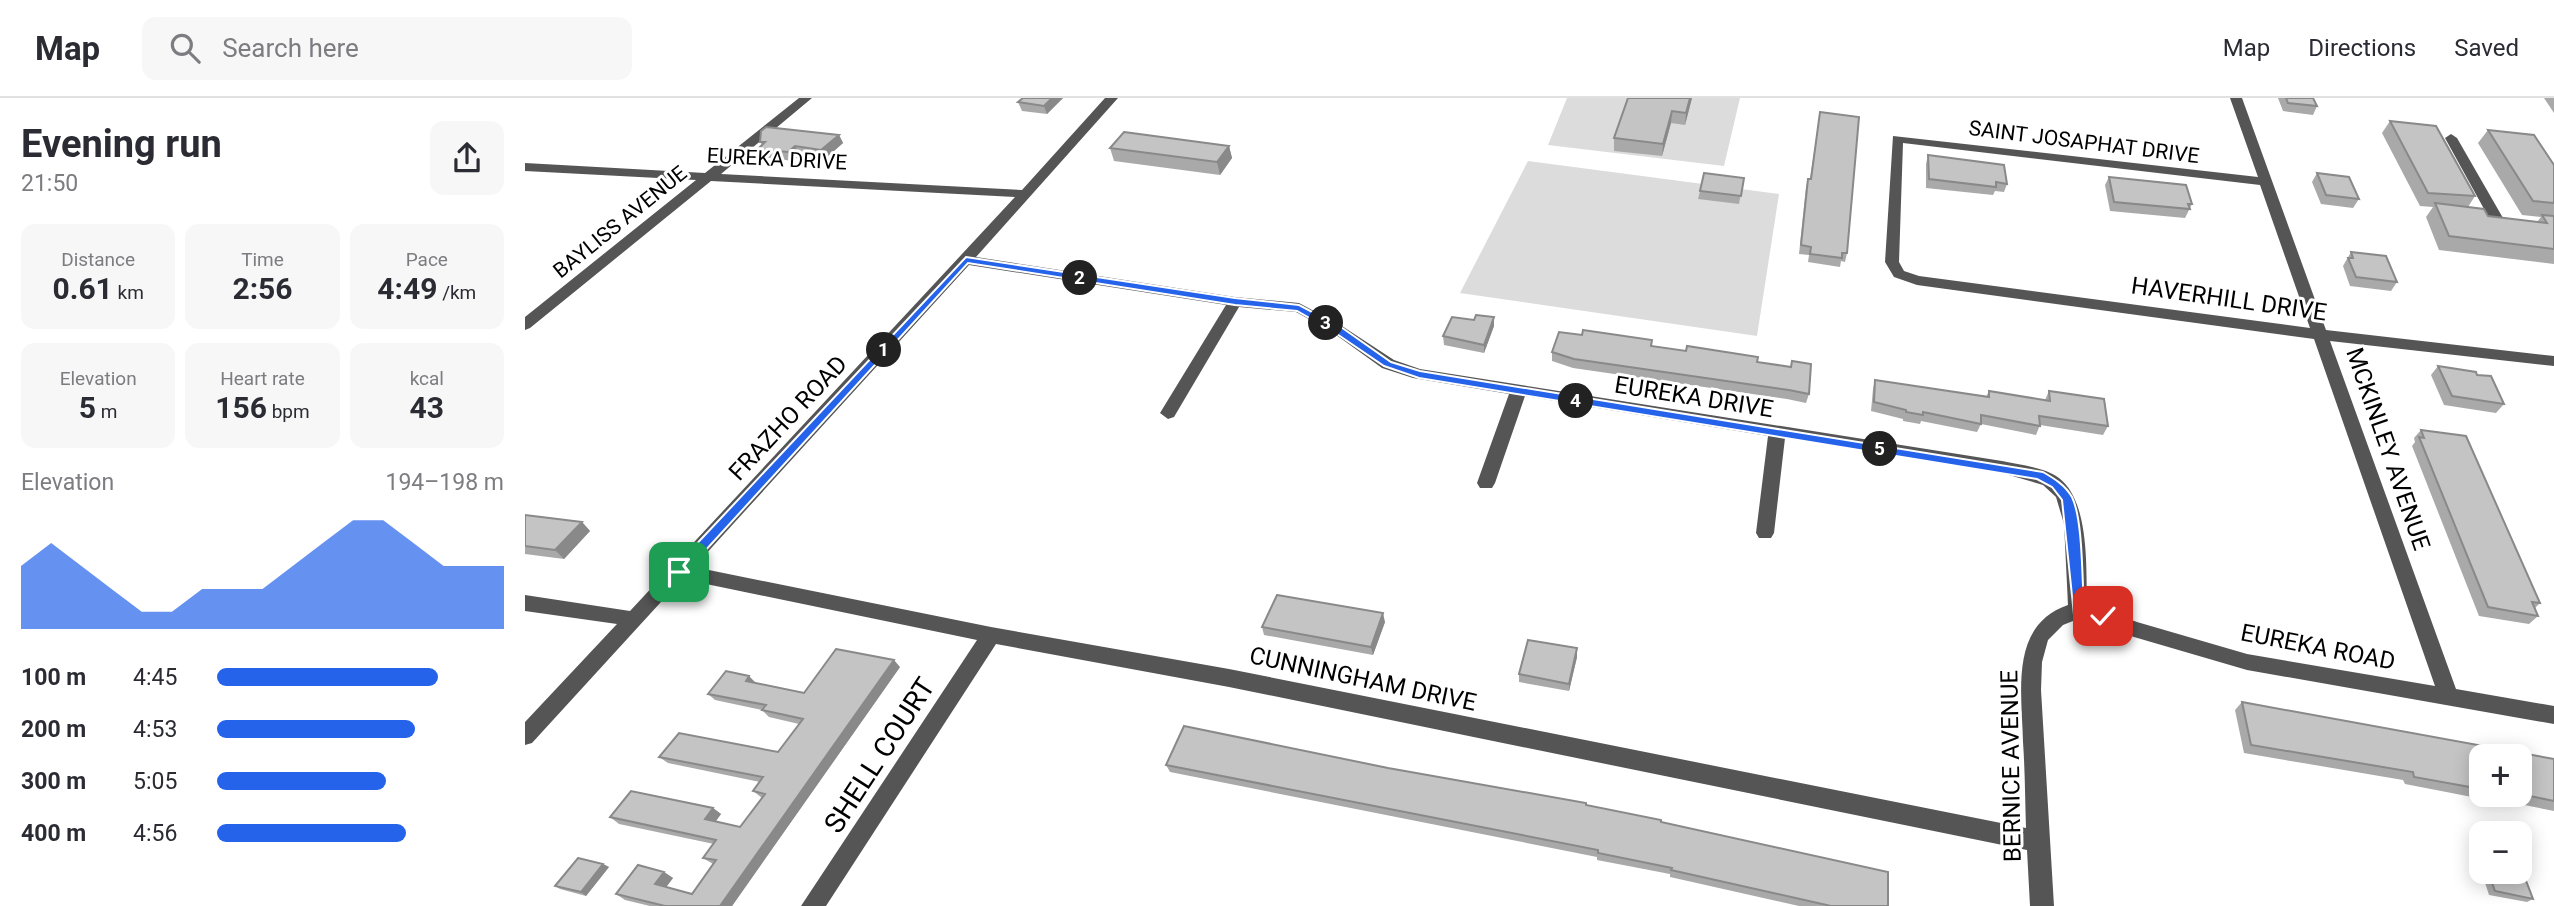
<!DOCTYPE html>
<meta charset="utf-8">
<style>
body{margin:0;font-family:Roboto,sans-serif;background:#f7f7f7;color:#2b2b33;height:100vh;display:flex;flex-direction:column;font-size:26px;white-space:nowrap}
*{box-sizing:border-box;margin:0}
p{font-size:23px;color:#7c7c81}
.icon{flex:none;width:38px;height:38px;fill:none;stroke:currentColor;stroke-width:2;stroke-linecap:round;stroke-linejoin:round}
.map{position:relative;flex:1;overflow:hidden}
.details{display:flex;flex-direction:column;background:#fff;width:525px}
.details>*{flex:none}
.controls{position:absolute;left:1944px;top:646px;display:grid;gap:14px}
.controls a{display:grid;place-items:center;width:63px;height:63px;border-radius:14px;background:#fff;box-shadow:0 4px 18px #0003;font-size:35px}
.pin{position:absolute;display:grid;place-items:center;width:60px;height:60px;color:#fff;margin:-30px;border-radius:14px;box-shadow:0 4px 10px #0006}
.km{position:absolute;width:35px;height:35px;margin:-18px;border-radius:50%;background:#222;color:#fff;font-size:19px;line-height:35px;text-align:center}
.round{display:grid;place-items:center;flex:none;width:74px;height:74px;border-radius:14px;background:#f7f7f7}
.headline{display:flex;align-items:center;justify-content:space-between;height:119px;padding:0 21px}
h1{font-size:38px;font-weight:700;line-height:52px}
.stats{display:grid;grid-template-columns:repeat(3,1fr);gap:10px;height:119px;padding:7px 21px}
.stats div{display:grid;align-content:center;border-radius:14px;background:#f7f7f7;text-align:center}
.stats b{font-size:30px;font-weight:700}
.stats small{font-size:19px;font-weight:400}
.stats p{font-size:19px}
.chart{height:196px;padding:14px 21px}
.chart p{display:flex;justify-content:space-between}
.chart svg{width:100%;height:126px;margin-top:7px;fill:#2563eb;opacity:.7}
ul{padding:0 21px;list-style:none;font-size:23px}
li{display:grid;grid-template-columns:112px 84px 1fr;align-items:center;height:52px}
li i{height:18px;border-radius:9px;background:#2563eb}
header{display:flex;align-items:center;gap:42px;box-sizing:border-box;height:98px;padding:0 35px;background:#fff;border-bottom:2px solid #e1e1e2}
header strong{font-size:33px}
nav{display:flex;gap:38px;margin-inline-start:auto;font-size:24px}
.search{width:490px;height:63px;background:#f7f7f7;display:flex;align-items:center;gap:18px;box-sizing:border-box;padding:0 24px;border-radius:14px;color:#7c7c81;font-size:26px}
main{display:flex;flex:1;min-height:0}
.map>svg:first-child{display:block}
.green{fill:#dcdcdc}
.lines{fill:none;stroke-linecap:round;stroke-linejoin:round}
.minor{fill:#555;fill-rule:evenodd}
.wall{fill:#a9a9a9;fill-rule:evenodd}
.shaded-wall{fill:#898989}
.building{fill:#c4c4c4;stroke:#898989;stroke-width:2}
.route{fill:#2563eb;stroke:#fff;stroke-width:2}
.labels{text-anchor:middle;stroke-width:6;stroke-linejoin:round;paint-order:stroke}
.far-street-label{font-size:21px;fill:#000;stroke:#fff}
.street-label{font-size:24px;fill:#000;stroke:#fff}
.near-street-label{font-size:28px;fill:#000;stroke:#fff}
</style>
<header>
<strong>Map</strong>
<div class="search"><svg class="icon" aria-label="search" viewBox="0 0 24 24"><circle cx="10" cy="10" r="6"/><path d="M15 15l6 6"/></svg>Search here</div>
<nav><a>Map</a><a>Directions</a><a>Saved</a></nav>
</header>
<main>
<section class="details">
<div class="headline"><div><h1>Evening run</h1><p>21:50</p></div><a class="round"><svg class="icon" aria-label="share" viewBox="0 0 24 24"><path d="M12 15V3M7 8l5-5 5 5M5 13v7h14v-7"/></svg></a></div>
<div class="stats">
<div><p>Distance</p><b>0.61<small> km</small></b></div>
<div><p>Time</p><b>2:56</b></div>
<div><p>Pace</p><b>4:49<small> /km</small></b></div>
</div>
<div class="stats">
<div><p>Elevation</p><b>5<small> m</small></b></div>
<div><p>Heart rate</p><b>156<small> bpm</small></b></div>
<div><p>kcal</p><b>43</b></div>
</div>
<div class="chart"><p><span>Elevation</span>194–198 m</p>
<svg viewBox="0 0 160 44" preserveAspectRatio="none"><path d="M0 44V22L10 14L20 22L30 30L40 38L50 38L60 30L70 30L80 30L90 22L100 14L110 6L120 6L130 14L140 22L150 22L160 22V44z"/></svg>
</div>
<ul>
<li><b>100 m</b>4:45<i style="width:77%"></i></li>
<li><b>200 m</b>4:53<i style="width:69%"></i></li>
<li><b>300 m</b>5:05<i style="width:59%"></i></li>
<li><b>400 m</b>4:56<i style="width:66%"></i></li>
</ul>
</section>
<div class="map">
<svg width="2029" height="808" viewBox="0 0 2029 808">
<rect width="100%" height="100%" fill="#fff"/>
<path class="green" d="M1042 0H1215L1199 68 1023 47Z
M1003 63 1254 96 1232 238 935 195Z"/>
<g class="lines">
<path class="minor" d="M274 0H287L196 76 497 92 580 0H593L451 159 710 199 774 205 817 228 869 262 895 271 1477 363C1495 367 1519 369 1534 380 1565 404 1561 471 1562 506L1612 524 1722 556 1910 588 1789 241 1392 187 1369 179 1360 164 1368 38 1733 79 1705 0H1717L1801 232 2029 258V268L1805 243 1931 591 2029 608V626L1722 572 1609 539 1564 522 1553 521 1538 527 1523 542 1517 564 1516 592 1529 808H1505L1502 752 704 589 471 546 301 808H276L452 542 157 481 7 645 0 647V624L92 526 0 513V497L105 513 490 99 186 83 5 230 0 232V219L171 82 0 73V65L180 75ZM1378 45 1735 87 1785 230 1394 178 1379 173 1374 164ZM444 167 701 207 635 315 643 321 649 319 714 209 771 214 807 234 857 270 888 280 984 296 952 385 955 390H967L970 385 1000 298 1243 338 1231 435 1234 440H1246L1249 435 1260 340 1477 375 1518 387 1531 399 1539 426 1543 507C1484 527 1497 595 1498 644 1500 672 1500 701 1501 730L704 571 466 529 169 469Z
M1926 36 1932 40 1978 120 1976 123 1971 124 1964 120 1920 40Z"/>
</g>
<path class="wall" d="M538 0 522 16 497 13 493 4Z
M1167 0 1160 27 1146 25 1137 58 1089 53V40Z
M1753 0H1788L1792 8 1788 17 1758 13Z
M2019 0H2029V15Z
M1295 14 1322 155 1320 164 1316 163 1315 169 1283 164 1284 157 1274 156 1281 89 1283 81H1285Z
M1865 23 1950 98 1943 109 1963 118 2012 124 2016 119 1997 117 1953 45 1963 32 2029 67V166L1914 152 1901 119 1908 109 1895 108 1857 35Z
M314 37 318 45 301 60 275 57 268 63 238 59 233 51 237 47 235 44Z
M704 48 707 60 695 77 589 63 585 50Z
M1403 57 1482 86 1479 94 1470 93 1468 97 1401 90V66Z
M1792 75 1834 101 1828 110 1796 106 1787 84Z
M1584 79 1667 106 1660 120 1585 113 1580 87Z
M1219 80 1214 106 1173 101 1175 93Z
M1826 154 1872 184 1866 193 1825 188 1818 168Z
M969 219V228L959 255 919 247 918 238Z
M1057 237 1127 242V248L1232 264 1284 296 1281 305 1262 301 1048 270 1027 263V254Z
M1913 268 1952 277 1979 306 1971 315 1919 307 1906 277Z
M1350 282 1461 299 1464 293 1520 302 1524 293 1583 328 1578 337 1515 327 1511 337 1456 326 1452 334 1396 323 1395 326 1378 323V321L1346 313 1348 291Z
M1896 332 2015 505 2010 510 2013 518 2004 526 1954 518 1887 348 1890 344 1889 340Z
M0 417 57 424 65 433 39 461 0 456Z
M860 524 848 557 739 537 737 529Z
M1052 550V559L1044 593 994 584V576Z
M375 569 207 808H125L100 802 91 796 139 774 148 780 141 789 167 796 188 766 178 760 189 746 94 726 85 719 188 710 196 716 191 723 215 729 237 700 228 693 235 684 143 665 134 659 253 654 274 626 244 619 237 612 190 602 183 596 231 585 279 595Z
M1717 604 2029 661V713L1949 697 1947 699 1880 686 1878 682 1719 655 1710 612ZM1956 658 1995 696H1956Z
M641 667 863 670 1136 724 1363 808H1274L1145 779V776L1072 762V759L645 674Z
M1956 761V774H1995L2008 801 2002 804 1964 797 1953 763Z
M78 766 84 769 61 798 35 791 30 788Z"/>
<path class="shaded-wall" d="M527 0H538L522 16 519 8Z
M1165 0H1167L1160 27 1161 15Z
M1147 13 1146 25 1137 58 1138 46Z
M314 37 318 45 301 60 296 52Z
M270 48 275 57 268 63 263 54Z
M704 48 707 60 695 77 692 64Z
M969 219V228L959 255V247Z
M57 424 65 433 39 461 30 452Z
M858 515 860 524 848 557 846 549Z
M1052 550V559L1044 593V586Z
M369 562 375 569 207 808H195Z
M224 578 231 585 221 583Z
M188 710 196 716 188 727 180 721Z
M78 766 84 769 61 798 56 794Z
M139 774 148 780 139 792 130 786Z"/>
<path class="building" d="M498 0H527L519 8 493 4Z
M1103 0H1165L1161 15 1147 13 1138 46 1089 40Z
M1761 0H1788L1792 8 1763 5Z
M1295 14 1334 19 1322 155H1317V160L1285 156 1286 149 1276 147 1283 81H1286Z
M1865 23 1911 28 1950 98 1903 95Z
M241 29 314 37 296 52 270 48 263 54 233 51 240 44H235L236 33Z
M1963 32 2009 37 2029 67V105L2008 103Z
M599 34 704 48 692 64 585 50Z
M1403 57 1479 67 1482 86 1471 84V89L1404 81Z
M1179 75 1219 80 1216 98 1175 93Z
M1792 75 1824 79 1834 101 1801 97Z
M1584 79 1661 87 1667 106H1663L1665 111 1589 104Z
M1910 105 1959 111 1963 118 2022 125 2017 117 2029 118V151L1924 138Z
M1826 154 1861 158 1872 184 1831 179 1823 160H1828Z
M951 217 969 219 959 247 918 238 927 219 949 222Z
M1058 232 1127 242 1126 248 1161 253 1162 248 1233 259 1232 264 1266 269 1267 263 1286 266 1284 296 1264 292 1049 261 1027 254 1034 234 1057 237Z
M1913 268 1951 274 1952 277 1966 278 1979 306 1927 298Z
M1350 282 1464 299V293L1525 303 1524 293 1579 301 1583 328 1514 318 1515 328 1456 317V326L1398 314V317L1381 314V312L1349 304Z
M1896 332 1941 338 2015 505 2007 504 2013 518 1963 509 1894 339 1899 340Z
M0 417 57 424 30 452 0 448Z
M752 497 858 515 846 549 737 529Z
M1003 542 1052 550 1044 586 994 576Z
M311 551 369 562 195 808H140L91 796 113 767 139 774 130 786 167 796 191 762 178 760 191 742 85 719 106 693 188 710 180 721 215 729 240 696 228 693 238 679 134 659 154 635 253 654 278 621 237 612 241 607 183 596 201 573 224 578 221 583 279 595Z
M1717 604 2029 661V703L1995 696V658H1956V691L1889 679 1888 674 1726 647Z
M659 628 863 670 1061 705V707L1136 722V724L1363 774V808H1306L1146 772 1147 770 1073 755V752L641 667Z
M53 760 78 766 56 794 30 788Z
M1995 767 2008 801 1970 793 1963 774H1995Z"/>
<path class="route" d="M441 159 710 200 774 207 816 229 866 264 895 273 1518 374C1530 381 1540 387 1547 399 1558 421 1557 483 1559 509L1583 514 1584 518 1578 523 1549 517 1537 402 1527 389 1512 381 894 280 859 268 809 234 772 213 710 207 443 165 158 477H149V470Z"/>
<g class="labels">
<g class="far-street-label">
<text transform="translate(1559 44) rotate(7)" y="7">SAINT JOSAPHAT DRIVE</text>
<text transform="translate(252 61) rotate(3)" y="7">EUREKA DRIVE</text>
<text transform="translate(95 124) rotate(-39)" y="7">BAYLISS AVENUE</text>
</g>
<g class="street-label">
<text transform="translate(1704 201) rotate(8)" y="8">HAVERHILL DRIVE</text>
<text transform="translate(1169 299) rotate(9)" y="8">EUREKA DRIVE</text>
<text transform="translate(263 320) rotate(-47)" y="8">FRAZHO ROAD</text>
<text transform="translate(1863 351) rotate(71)" y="8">MCKINLEY AVENUE</text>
<text transform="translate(1793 549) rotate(11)" y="8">EUREKA ROAD</text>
<text transform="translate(838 581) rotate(12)" y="8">CUNNINGHAM DRIVE</text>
<text transform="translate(1486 668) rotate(-91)" y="8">BERNICE AVENUE</text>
</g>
<g class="near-street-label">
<text transform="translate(354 657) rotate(-57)" y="10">SHELL COURT</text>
</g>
</g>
</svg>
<div class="controls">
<a>+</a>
<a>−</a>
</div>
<div class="pin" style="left:154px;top:474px;background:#1e9e55"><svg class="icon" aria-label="arrive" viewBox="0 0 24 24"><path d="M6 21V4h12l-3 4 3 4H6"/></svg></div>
<div class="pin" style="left:1578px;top:518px;background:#d93025"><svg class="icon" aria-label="check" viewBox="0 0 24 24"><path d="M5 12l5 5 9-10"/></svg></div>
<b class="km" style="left:359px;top:252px">1</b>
<b class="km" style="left:555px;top:180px">2</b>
<b class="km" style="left:801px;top:225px">3</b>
<b class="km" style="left:1051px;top:303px">4</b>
<b class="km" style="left:1355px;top:351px">5</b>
</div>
</main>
